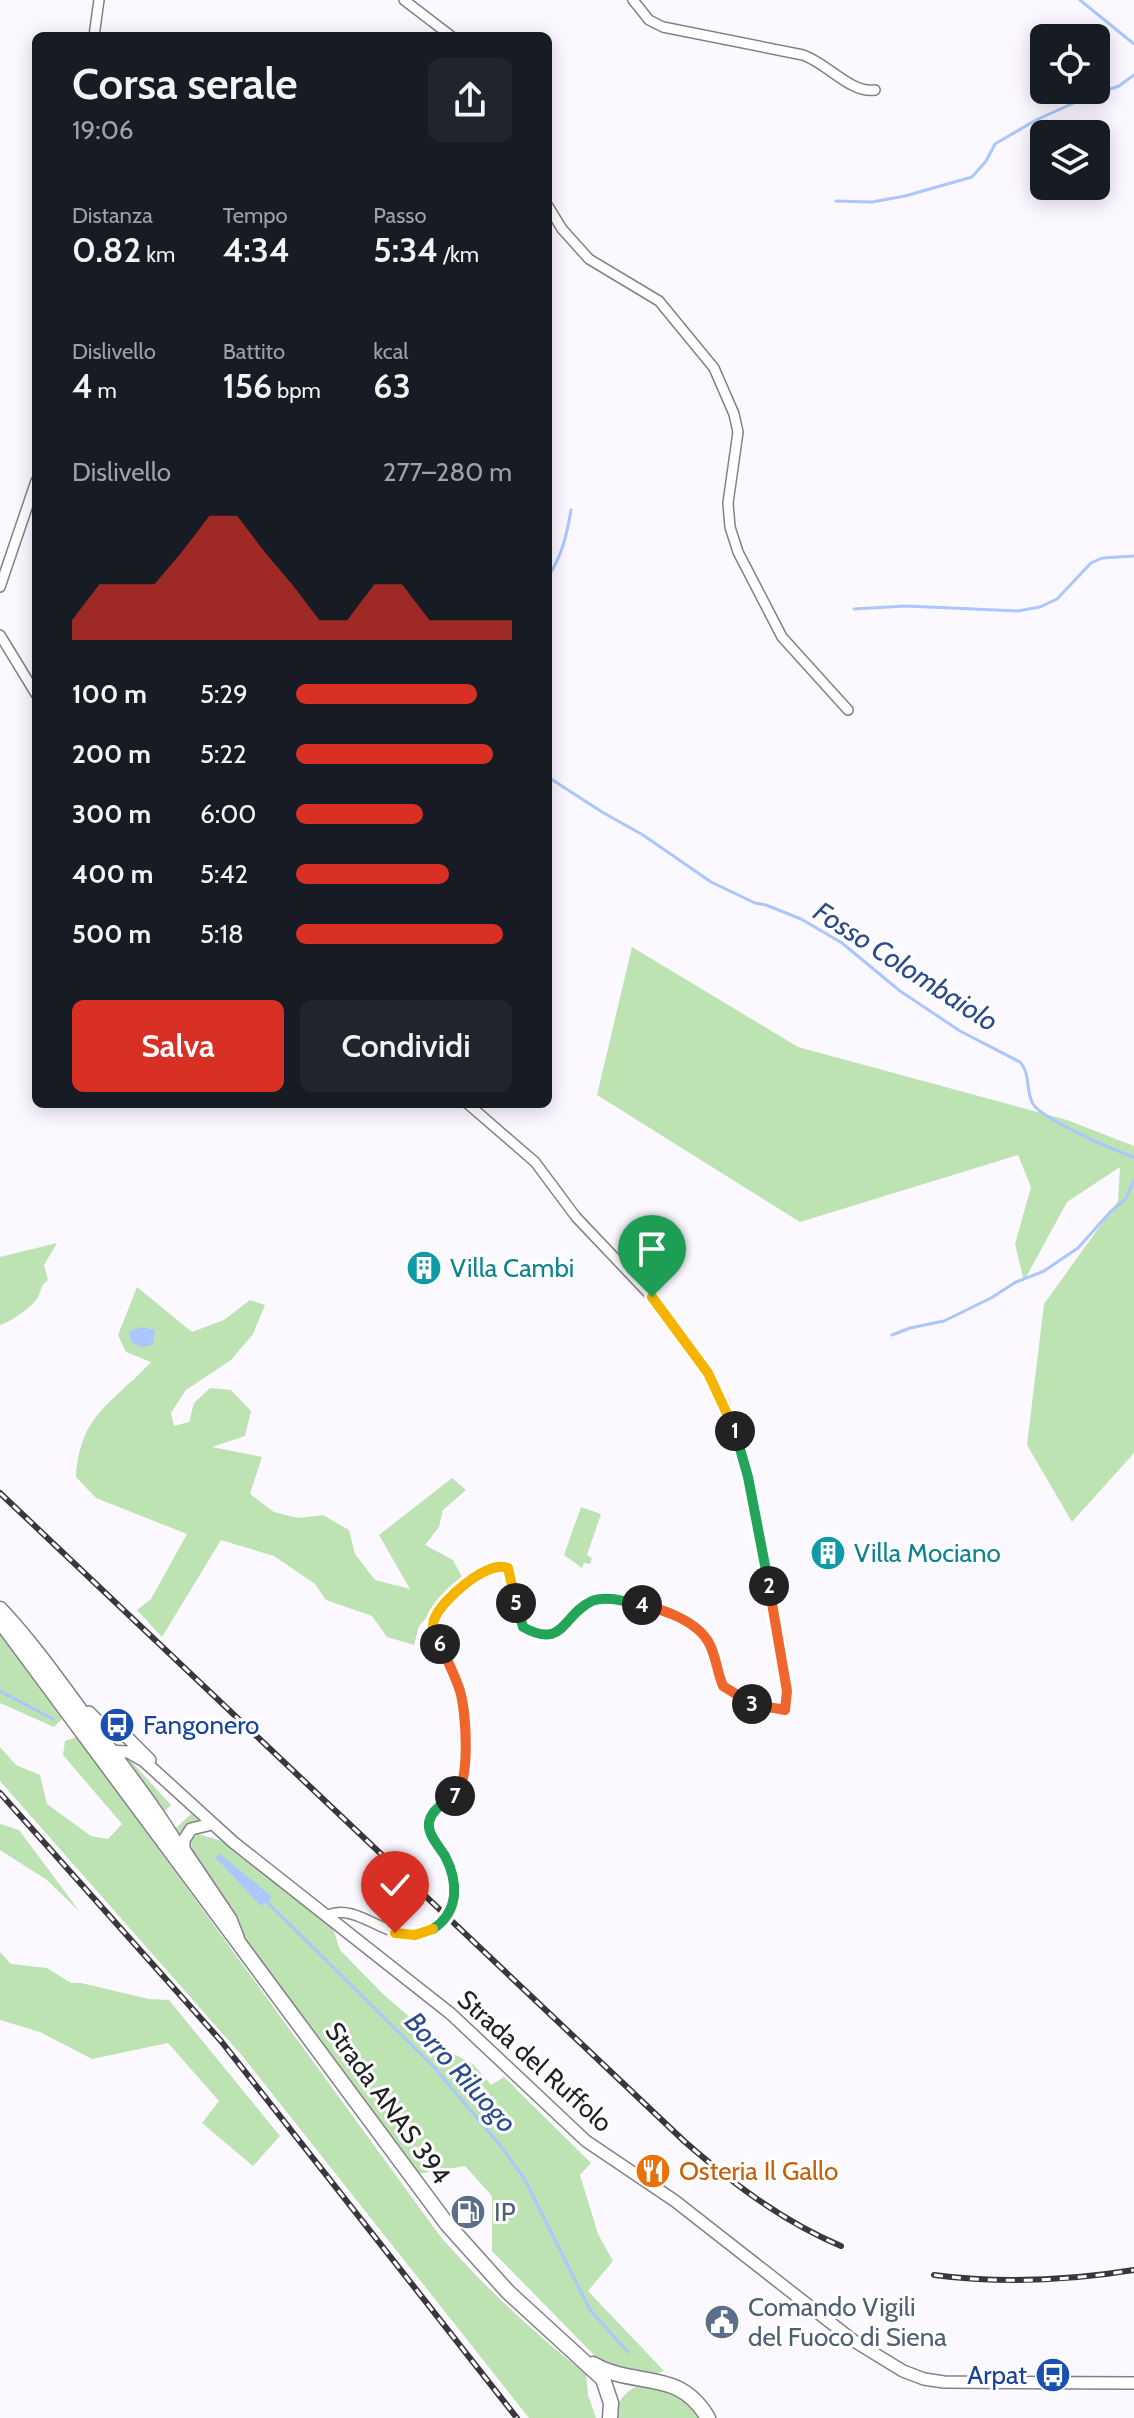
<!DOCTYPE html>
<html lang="it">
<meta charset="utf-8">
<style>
body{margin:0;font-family:Cabin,sans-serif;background:#20242c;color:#f1f3f6;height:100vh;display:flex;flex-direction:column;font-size:30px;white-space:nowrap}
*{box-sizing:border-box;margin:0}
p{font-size:26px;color:#9ea1a6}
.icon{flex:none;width:44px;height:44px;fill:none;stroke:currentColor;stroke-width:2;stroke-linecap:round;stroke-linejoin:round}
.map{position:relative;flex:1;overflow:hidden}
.side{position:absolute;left:32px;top:32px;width:520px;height:1076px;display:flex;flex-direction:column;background:#171b24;border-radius:12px;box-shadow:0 4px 20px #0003}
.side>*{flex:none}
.buttons{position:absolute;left:1030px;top:24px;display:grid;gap:16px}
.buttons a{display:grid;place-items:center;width:80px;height:80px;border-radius:12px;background:#171b24;box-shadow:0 4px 20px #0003;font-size:40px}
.pin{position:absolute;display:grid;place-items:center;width:68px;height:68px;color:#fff;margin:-82px -34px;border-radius:50% 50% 50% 0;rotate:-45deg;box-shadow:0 0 8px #0007}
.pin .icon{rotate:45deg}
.km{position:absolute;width:40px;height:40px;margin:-20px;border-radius:50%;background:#222;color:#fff;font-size:22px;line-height:40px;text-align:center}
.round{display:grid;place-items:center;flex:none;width:84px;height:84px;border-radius:12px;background:#20242c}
.head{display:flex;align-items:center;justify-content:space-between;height:136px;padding:0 40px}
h1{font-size:44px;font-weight:600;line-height:60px}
.metrics{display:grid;grid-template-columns:repeat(3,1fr);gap:12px;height:136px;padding:8px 40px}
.metrics div{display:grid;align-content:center}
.metrics b{font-size:34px;font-weight:600}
.metrics small{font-size:22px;font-weight:400}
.metrics p{font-size:22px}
.chart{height:224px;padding:16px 40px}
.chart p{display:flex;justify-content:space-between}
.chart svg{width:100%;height:144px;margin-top:8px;fill:#d93025;opacity:.7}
.primary-button{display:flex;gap:16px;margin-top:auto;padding:16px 40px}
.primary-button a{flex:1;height:92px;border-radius:12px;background:#d93025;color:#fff;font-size:32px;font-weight:600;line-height:92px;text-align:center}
.primary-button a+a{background:#20242c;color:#f1f3f6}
ul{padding:0 40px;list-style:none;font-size:26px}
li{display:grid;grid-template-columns:128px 96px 1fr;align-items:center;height:60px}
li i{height:20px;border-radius:10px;background:#d93025}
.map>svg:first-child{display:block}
.green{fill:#bde3b2}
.water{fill:#aac7ff}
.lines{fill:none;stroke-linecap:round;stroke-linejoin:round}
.stream{stroke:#aac7ff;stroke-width:3}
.minor-casing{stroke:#84808b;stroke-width:12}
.tertiary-casing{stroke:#84808b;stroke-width:14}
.primary-casing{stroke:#84808b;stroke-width:17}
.minor{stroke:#fff;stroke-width:9}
.tertiary{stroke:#fff;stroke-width:11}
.primary{stroke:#fff;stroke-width:14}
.rail-casing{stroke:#38373b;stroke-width:6}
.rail{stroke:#fff;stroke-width:3;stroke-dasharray:9;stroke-linecap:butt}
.split-1-casing{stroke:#fff;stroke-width:16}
.split-2-casing{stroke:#fff;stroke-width:16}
.split-3-casing{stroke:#fff;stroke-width:16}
.split-4-casing{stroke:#fff;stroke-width:16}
.split-5-casing{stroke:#fff;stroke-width:16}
.split-6-casing{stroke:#fff;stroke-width:16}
.split-7-casing{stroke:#fff;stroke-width:16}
.split-8-casing{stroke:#fff;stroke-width:16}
.split-9-casing{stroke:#fff;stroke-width:16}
.split-1{stroke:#f5b400;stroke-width:10}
.split-2{stroke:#22a559;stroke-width:10}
.split-3{stroke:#f0652b;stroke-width:10}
.split-4{stroke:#f0652b;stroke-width:10}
.split-5{stroke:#22a559;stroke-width:10}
.split-6{stroke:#f5b400;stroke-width:10}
.split-7{stroke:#f0652b;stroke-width:10}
.split-8{stroke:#22a559;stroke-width:10}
.split-9{stroke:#f5b400;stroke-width:10}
.labels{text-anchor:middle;stroke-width:6;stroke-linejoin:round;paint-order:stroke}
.culture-label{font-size:26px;fill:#0d838f;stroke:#fff;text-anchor:start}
.transit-label{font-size:26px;fill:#164399;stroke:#fff;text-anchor:start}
.street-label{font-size:26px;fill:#1f1e22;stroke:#fff}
.food-label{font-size:26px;fill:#c56008;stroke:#fff;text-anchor:start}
.service-label{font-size:26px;fill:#4e5e75;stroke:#fff;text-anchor:start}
.water-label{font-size:28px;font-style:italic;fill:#2c4b8d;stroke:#fff}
</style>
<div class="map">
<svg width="1134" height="2418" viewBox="0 0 1134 2418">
<rect width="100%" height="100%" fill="#fbf8ff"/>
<path class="green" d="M632 947 798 1047 1067 1120 1134 1146V1453L1072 1522 1027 1445 1044 1304 1118 1201 1120 1167 1067 1202 1024 1281 1015 1244 1031 1187 1018 1155 800 1222 597 1095Z
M57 1243 44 1265 48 1280C40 1286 42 1289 38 1297 33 1307 10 1322 0 1325V1257Z
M137 1287 192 1332 224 1320 250 1300 265 1305 253 1334 231 1360 186 1390 171 1413 174 1426 189 1422 194 1403 210 1388 231 1390 251 1411 245 1436 212 1447 262 1457 250 1494 274 1512 298 1518 323 1515 349 1530 355 1554 375 1580 410 1589 379 1535 452 1478 466 1490 443 1510 439 1527 425 1545 453 1560 462 1577 419 1626 414 1645 387 1637 372 1616 326 1600 315 1584 274 1556 221 1540 162 1637 137 1610 151 1599 187 1534 96 1498 76 1477C80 1414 112 1404 151 1362L126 1352 118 1335Z
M581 1507 601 1514 587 1555 592 1558 590 1564 584 1563 582 1568 564 1555Z
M0 1635 62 1719 54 1727 0 1703Z
M77 1737 440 2236C485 2287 532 2332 586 2374L588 2395 596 2418H529L244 2058 0 1781V1747L16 1765 40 1775 47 1804 91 1836 108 1839 122 1824 63 1755 65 1741Z
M119 1758 129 1759 171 1805 164 1812 176 1828 191 1814 198 1820 188 1825 177 1839Z
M0 1824 19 1830 80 1912 47 1880 0 1850Z
M198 1834 222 1841 332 1925 340 1950 383 1994 450 2052 473 2064 491 2085 504 2077 591 2163 580 2175 598 2234 613 2261 588 2291 664 2371 659 2373 618 2370 598 2359 492 2251V2196L465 2166 418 2174 245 1940C234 1916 188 1859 191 1839Z
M0 1952 11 1964 47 1968 71 1983H81L149 1999 169 2000 280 2136 253 2166 202 2123 219 2101 168 2043 92 2059 40 2032 0 2020Z
M641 2385C665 2384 687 2399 701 2418H616C615 2402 626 2390 641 2385Z"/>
<path class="water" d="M142 1327 155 1330 153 1345 140 1347 131 1342 129 1331Z
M220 1854 272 1897 261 1906 215 1857Z"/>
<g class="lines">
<path class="stream" d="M1080 0 1134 44
M836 201 872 202 905 196 972 177 986 161 995 144 1036 120 1087 97 1119 86 1134 75
M548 577C562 556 567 534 571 510
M854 609 906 606 1018 611 1040 607 1057 599 1091 563 1102 558 1134 556
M548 777 602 812 643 835 711 882 755 903 766 905 801 919 842 943 900 991 960 1031 1020 1062C1031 1074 1025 1090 1033 1104 1042 1119 1115 1151 1134 1157
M892 1335 910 1328 944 1321 991 1298 1016 1282 1044 1271 1078 1248 1111 1211 1126 1199 1134 1180
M0 1691 53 1719
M265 1900 433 2066 500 2145 524 2178 590 2310 628 2352"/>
<defs>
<path id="minor" d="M404 0 451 36
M633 0 649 20 663 27 803 55C827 63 851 94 875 90
M94 36 99 0
M548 206 562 229 589 259 659 301 714 368 734 414 738 432 728 503 730 527 738 552 782 637 848 710
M0 587 36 481
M0 635 36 694
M328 1915C362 1901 392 1951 432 1929 462 1914 458 1879 444 1854 439 1846 430 1837 429 1828 427 1805 455 1804 462 1787 467 1774 465 1758 464 1745 463 1729 465 1711 462 1696 457 1673 443 1649 433 1628 436 1606 484 1558 508 1568L519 1620C523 1626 525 1629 532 1632 562 1646 570 1609 593 1600 617 1592 688 1616 703 1634 715 1649 716 1670 723 1686L757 1706 785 1710 787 1691 781 1644 748 1477 737 1436 724 1402 708 1373 652 1297 576 1217 535 1162 468 1104"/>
<path id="tertiary" d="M89 1712 101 1724 128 1738 150 1760
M106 1751 128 1752 144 1761 233 1842 451 2014 586 2141 675 2201 854 2341 903 2371 924 2379 944 2382 1134 2383
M212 1824 191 1829 184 1840V1849L231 1919 238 1937"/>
<path id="primary" d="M0 1609C34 1645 62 1686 91 1725 124 1769 159 1813 186 1861
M0 1621 447 2224 508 2292 603 2379 611 2403 610 2418
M593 2364C636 2389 678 2367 708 2418"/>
</defs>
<use href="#minor" class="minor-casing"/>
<use href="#tertiary" class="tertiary-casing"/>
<use href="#primary" class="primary-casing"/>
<use href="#minor" class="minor"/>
<use href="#tertiary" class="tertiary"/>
<use href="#primary" class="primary"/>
<defs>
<path id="rail" d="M0 1493 684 2141C732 2183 782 2221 841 2246
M0 1793 221 2041 517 2418
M934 2275C1002 2284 1066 2281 1134 2270"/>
</defs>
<use href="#rail" class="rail-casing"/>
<use href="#rail" class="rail"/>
</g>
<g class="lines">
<defs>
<path id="split-1" d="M652 1297 708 1373 735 1431"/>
<path id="split-2" d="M735 1431 748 1477 769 1586"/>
<path id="split-3" d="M752 1704 785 1710 787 1691 769 1586"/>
<path id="split-4" d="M642 1605C665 1610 697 1621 709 1643 716 1656 717 1672 723 1686L752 1704"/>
<path id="split-5" d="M516 1603 523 1627C564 1650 562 1615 592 1601 606 1595 627 1602 642 1605"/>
<path id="split-6" d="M440 1644C437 1636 431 1629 434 1620 440 1601 488 1559 508 1568L516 1603"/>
<path id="split-7" d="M440 1644C447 1660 455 1675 460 1691 466 1712 471 1781 455 1796"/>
<path id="split-8" d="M433 1929C460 1911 458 1881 445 1856 439 1846 427 1834 429 1822 432 1809 445 1802 455 1796"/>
<path id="split-9" d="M395 1933 415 1935 433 1929"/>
</defs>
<use href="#split-1" class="split-1-casing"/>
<use href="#split-2" class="split-2-casing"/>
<use href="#split-3" class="split-3-casing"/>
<use href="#split-4" class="split-4-casing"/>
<use href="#split-5" class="split-5-casing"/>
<use href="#split-6" class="split-6-casing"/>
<use href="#split-7" class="split-7-casing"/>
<use href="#split-8" class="split-8-casing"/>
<use href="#split-9" class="split-9-casing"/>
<use href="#split-1" class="split-1"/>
<use href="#split-2" class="split-2"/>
<use href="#split-3" class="split-3"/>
<use href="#split-4" class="split-4"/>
<use href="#split-5" class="split-5"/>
<use href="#split-6" class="split-6"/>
<use href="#split-7" class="split-7"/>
<use href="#split-8" class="split-8"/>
<use href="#split-9" class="split-9"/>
</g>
<defs>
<symbol id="building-disc" viewBox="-11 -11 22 22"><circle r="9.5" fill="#0f9aa8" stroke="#fff"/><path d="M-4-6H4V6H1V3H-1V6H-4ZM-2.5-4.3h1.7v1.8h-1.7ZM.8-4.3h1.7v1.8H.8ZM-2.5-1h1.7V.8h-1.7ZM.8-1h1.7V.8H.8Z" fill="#fff"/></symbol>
<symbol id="bus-disc" viewBox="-11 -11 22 22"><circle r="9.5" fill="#1a4fb4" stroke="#fff"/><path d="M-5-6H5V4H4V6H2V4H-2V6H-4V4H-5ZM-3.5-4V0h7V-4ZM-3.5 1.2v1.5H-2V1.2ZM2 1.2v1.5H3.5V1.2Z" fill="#fff"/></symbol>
<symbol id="restaurant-disc" viewBox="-11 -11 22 22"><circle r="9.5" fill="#e8710a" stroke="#fff"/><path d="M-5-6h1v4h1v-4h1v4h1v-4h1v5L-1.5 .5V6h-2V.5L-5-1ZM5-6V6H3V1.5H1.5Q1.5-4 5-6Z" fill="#fff"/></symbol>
<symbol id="fuel-disc" viewBox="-11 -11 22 22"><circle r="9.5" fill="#5c6f8a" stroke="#fff"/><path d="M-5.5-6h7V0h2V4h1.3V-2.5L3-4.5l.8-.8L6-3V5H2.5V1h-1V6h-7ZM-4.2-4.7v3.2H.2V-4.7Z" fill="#fff"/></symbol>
<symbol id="civic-disc" viewBox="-11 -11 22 22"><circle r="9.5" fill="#5c6f8a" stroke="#fff"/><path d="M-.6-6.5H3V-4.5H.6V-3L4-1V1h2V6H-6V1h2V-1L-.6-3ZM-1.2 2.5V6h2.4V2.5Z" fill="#fff"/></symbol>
</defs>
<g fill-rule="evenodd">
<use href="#building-disc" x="404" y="1248" width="40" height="40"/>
<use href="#building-disc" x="808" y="1533" width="40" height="40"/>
<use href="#bus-disc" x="97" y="1705" width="40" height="40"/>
<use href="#restaurant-disc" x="633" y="2151" width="40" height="40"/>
<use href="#fuel-disc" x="448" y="2192" width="40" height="40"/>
<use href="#civic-disc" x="702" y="2302" width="40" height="40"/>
<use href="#bus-disc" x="1033" y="2355" width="40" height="40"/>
</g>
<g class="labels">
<g class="culture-label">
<text x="450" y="1277">Villa Cambi</text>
<text x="854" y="1562">Villa Mociano</text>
</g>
<g class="transit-label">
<text x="143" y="1734">Fangonero</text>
<text x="1027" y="2384" text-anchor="end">Arpat</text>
</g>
<g class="street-label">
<text transform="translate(535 2061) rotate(42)" y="9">Strada del Ruffolo</text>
<text transform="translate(388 2103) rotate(54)" y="9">Strada ANAS 394</text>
</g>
<g class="food-label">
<text x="679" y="2180">Osteria Il Gallo</text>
</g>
<g class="service-label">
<text x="494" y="2221">IP</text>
<text x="748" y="2316">Comando Vigili<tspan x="748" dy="30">del Fuoco di Siena</tspan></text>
</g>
<g class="water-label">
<text transform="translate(906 966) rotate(33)" y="10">Fosso Colombaiolo</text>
<text transform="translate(461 2072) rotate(48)" y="10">Borro Riluogo</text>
</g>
</g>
</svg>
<div class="buttons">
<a><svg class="icon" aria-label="locate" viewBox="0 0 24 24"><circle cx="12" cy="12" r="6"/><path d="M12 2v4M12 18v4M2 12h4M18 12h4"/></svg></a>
<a><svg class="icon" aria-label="layers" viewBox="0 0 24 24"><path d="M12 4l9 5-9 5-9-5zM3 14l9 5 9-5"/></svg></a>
</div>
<div class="pin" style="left:652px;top:1297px;background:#1e9e55"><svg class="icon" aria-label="arrive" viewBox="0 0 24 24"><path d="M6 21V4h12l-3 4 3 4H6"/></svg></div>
<div class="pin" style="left:395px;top:1933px;background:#d93025"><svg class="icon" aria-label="check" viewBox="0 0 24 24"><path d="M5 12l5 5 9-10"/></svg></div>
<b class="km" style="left:735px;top:1431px">1</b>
<b class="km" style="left:769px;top:1586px">2</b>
<b class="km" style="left:752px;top:1704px">3</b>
<b class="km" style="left:642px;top:1605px">4</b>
<b class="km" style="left:516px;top:1603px">5</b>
<b class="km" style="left:440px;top:1644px">6</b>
<b class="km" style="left:455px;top:1796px">7</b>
<section class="side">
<div class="head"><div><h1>Corsa serale</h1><p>19:06</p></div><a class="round"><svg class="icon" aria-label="share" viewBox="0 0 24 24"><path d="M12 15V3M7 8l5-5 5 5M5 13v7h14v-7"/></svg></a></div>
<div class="metrics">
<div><p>Distanza</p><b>0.82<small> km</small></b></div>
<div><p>Tempo</p><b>4:34</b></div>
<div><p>Passo</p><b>5:34<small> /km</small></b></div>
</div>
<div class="metrics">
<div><p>Dislivello</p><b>4<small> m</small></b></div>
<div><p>Battito</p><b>156<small> bpm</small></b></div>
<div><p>kcal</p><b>63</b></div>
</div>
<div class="chart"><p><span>Dislivello</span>277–280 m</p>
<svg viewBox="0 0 160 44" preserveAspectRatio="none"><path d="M0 44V38L10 27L20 27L30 27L40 17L50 6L60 6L70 17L80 27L90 38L100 38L110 27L120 27L130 38L140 38L150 38L160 38V44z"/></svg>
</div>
<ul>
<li><b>100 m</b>5:29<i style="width:84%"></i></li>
<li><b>200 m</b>5:22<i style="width:91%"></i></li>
<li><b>300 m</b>6:00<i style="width:59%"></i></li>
<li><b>400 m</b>5:42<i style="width:71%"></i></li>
<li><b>500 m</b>5:18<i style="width:96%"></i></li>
</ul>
<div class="primary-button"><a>Salva</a><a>Condividi</a></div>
</section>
</div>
